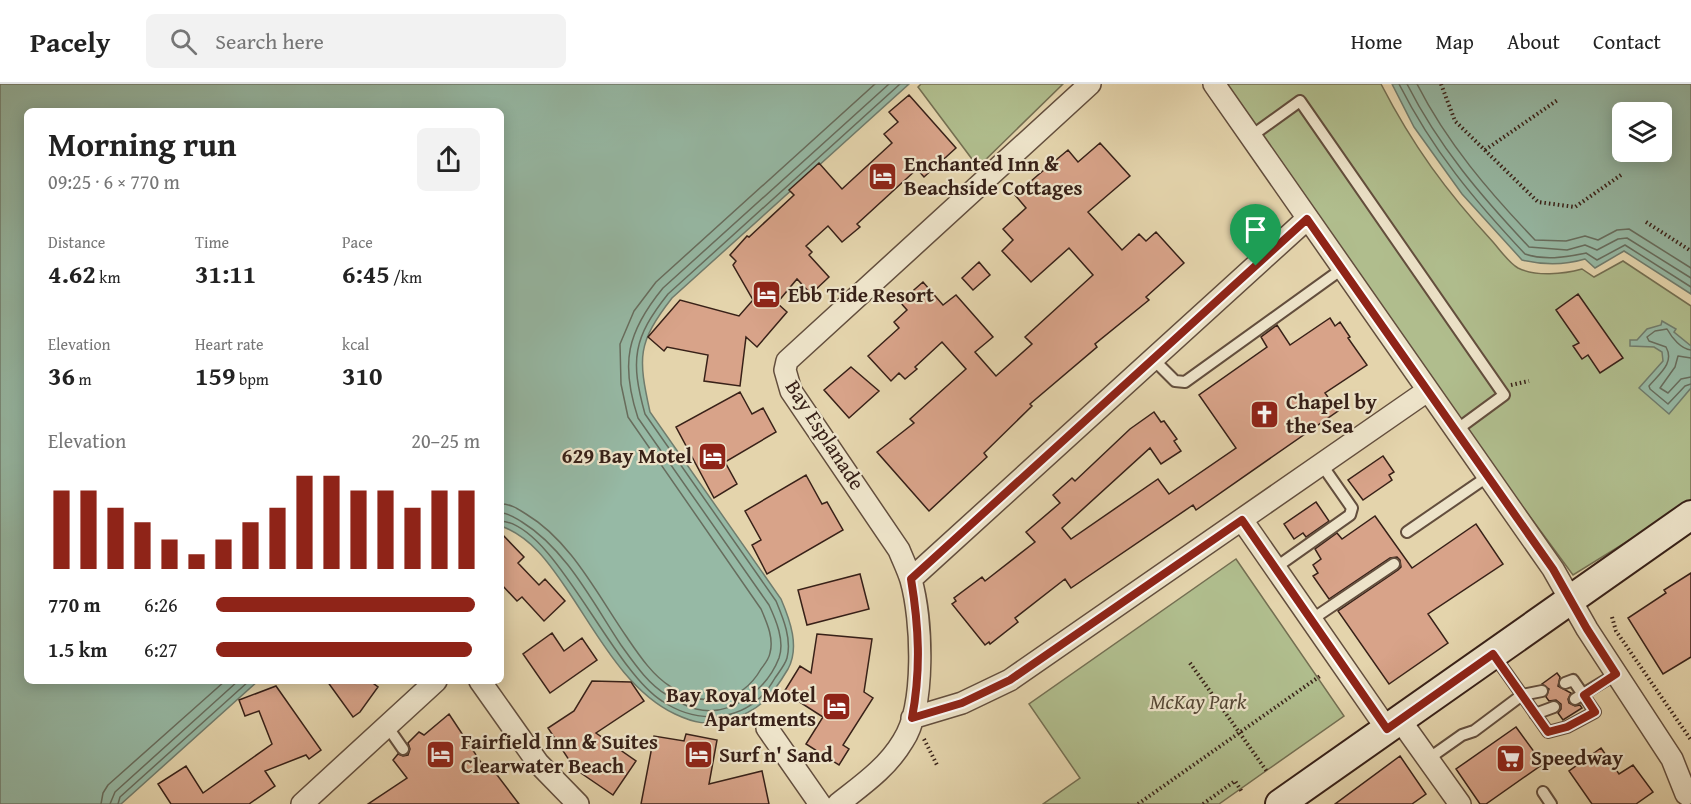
<!DOCTYPE html>
<meta charset="utf-8">
<style>
body{margin:0;font-family:"Gentium Book Plus",serif;background:#f2f2f2;color:#222;height:100vh;display:flex;flex-direction:column;font-size:22px;white-space:nowrap}
*{box-sizing:border-box;margin:0}
p{font-size:20px;color:#767676}
.icon{flex:none;width:33px;height:33px;fill:none;stroke:currentColor;stroke-width:2;stroke-linecap:round;stroke-linejoin:round}
.map{position:relative;flex:1;overflow:hidden}
.details{position:absolute;left:24px;top:24px;width:480px;height:576px;display:flex;flex-direction:column;background:#fff;border-radius:9px;box-shadow:0 3px 15px #0003}
.details>*{flex:none}
.tools{position:absolute;left:1612px;top:18px;display:grid;gap:12px}
.tools a{display:grid;place-items:center;width:60px;height:60px;border-radius:9px;background:#fff;box-shadow:0 3px 15px #0003;font-size:30px}
.pin{position:absolute;display:grid;place-items:center;width:51px;height:51px;color:#fff;margin:-62px -26px;border-radius:50% 50% 50% 0;rotate:-45deg;box-shadow:0 0 6px #0007}
.pin .icon{rotate:45deg}
.round{display:grid;place-items:center;flex:none;width:63px;height:63px;border-radius:9px;background:#f2f2f2}
.overview{display:flex;align-items:center;justify-content:space-between;height:102px;padding:0 24px}
h1{font-size:33px;font-weight:600;line-height:45px}
.figures{display:grid;grid-template-columns:repeat(3,1fr);gap:9px;height:102px;padding:6px 24px}
.figures div{display:grid;align-content:center}
.figures b{font-size:26px;font-weight:600}
.figures small{font-size:16px;font-weight:400}
.figures p{font-size:16px}
.chart{height:168px;padding:12px 24px}
.chart p{display:flex;justify-content:space-between}
.chart svg{width:100%;height:108px;margin-top:6px;stroke:#8f2418;stroke-width:6}
ul{padding:0 24px;list-style:none;font-size:20px}
li{display:grid;grid-template-columns:96px 72px 1fr;align-items:center;height:45px}
li i{height:15px;border-radius:8px;background:#8f2418}
header{display:flex;align-items:center;gap:36px;box-sizing:border-box;height:84px;padding:0 30px;background:#fff;border-bottom:2px solid #e0e0e0}
header strong{font-size:28px}
nav{display:flex;gap:33px;margin-inline-start:auto;font-size:21px}
.search{width:420px;height:54px;background:#f2f2f2;display:flex;align-items:center;gap:15px;box-sizing:border-box;padding:0 21px;border-radius:9px;color:#767676;font-size:22px}
.map>svg:first-child{display:block}
.green{fill:#b0bd8d;stroke:#746f52;stroke-width:1.5}
.water{fill:#96b9a5;stroke:#707c6d;stroke-width:1.5;fill-rule:evenodd}
.lines{fill:none;stroke-linecap:round;stroke-linejoin:round}
.shore{stroke:#676d5e;stroke-width:1.5}
.building{fill:#d8a389;stroke:#382118;stroke-width:1.5}
.lane-casing{stroke:#634e3d;stroke-width:14}
.street-casing{stroke:#634e3d;stroke-width:24}
.secondary-casing{stroke:#382118;stroke-width:32}
.path{stroke:#382118;stroke-width:4;stroke-dasharray:1.5 3;stroke-linecap:butt}
.lane{stroke:#ede3c9;stroke-width:10}
.street{stroke:#ede3c9;stroke-width:21}
.secondary{stroke:#ede3c9;stroke-width:28}
.route-casing{stroke:#fff;stroke-width:12}
.route{stroke:#8f2418;stroke-width:8}
.labels{text-anchor:middle;stroke-width:4.5;stroke-linejoin:round;paint-order:stroke}
.poi-label{font-size:21px;font-weight:bold;fill:#382118;stroke:#ede3c9;text-anchor:start}
.street-label{font-size:21px;fill:#382118;stroke:#ede3c9}
.park-label{font-size:21px;font-style:italic;fill:#564835;stroke:#ede3c9}
</style>
<header>
<strong>Pacely</strong>
<div class="search"><svg class="icon" aria-label="search" viewBox="0 0 24 24"><circle cx="10" cy="10" r="6"/><path d="M15 15l6 6"/></svg>Search here</div>
<nav><a>Home</a><a>Map</a><a>About</a><a>Contact</a></nav>
</header>
<div class="map">
<svg width="1691" height="720" viewBox="0 0 1691 720">
<rect width="100%" height="100%" fill="#e4d4ac"/>
<filter id="stains"><feTurbulence type="fractalNoise" baseFrequency=".00333" numOctaves="4"/><feColorMatrix values="0 0 0 0 .2 0 0 0 0 .09 0 0 0 0 .02 0 0 0 .5 -.17"/></filter>
<radialGradient id="worn" r=".72"><stop offset=".6" stop-color="#630" stop-opacity="0"/><stop offset="1" stop-color="#630" stop-opacity=".3"/></radialGradient>
<path class="green" d="M921 0H1063L978 83 918 3Z
M1227 0H1381C1413 62 1446 107 1493 158 1500 166 1509 179 1518 184 1536 193 1564 190 1582 185L1594 193 1623 177 1691 222V418L1573 491 1506 400Z
M1236 475 1344 632 1219 720H1043L1080 694 1029 620Z"/>
<path class="water" d="M0 0H909L672 214C637 259 638 273 650 328L781 515C790 536 800 563 788 585 772 612 760 627 728 636 708 642 694 639 675 630 625 606 597 549 566 504 549 479 531 453 501 442V27H27V597H258L121 720H0Z
M1392 0H1691V210L1624 167 1595 184 1585 175C1565 181 1543 181 1522 176L1462 110 1414 43ZM1623 28H1662V68H1623Z
M1662 237 1676 245 1674 248 1691 262V304L1669 330 1639 304 1663 277 1662 268 1654 263 1630 262V256H1637L1647 245 1661 241Z"/>
<g class="lines">
<path class="shore" d="M1399 0C1433 67 1474 116 1525 170 1546 177 1565 173 1586 169L1597 176 1625 161 1691 203
M1407 0C1439 63 1481 112 1529 163L1567 166 1585 161 1597 166 1618 155 1627 154 1691 194
M1417 0C1447 59 1489 108 1535 156L1566 157 1585 152 1598 156 1617 146 1629 145 1691 184
M1691 266C1681 265 1672 254 1667 245L1655 247 1647 253 1649 257 1666 263C1675 279 1659 290 1649 302L1650 305 1668 320 1685 302 1691 300
M1691 274 1678 272 1675 283 1660 304 1668 309 1681 295 1691 293
M501 420C511 420 518 425 526 430 571 457 597 510 626 552 639 571 652 591 671 603 703 624 741 620 761 585 764 581 769 575 770 569 774 554 767 539 761 525L628 333 621 300 620 260 634 227 656 198 875 0
M501 429C509 429 515 434 522 438 566 465 593 519 621 561 634 579 648 600 667 611 675 616 687 623 696 625 731 634 767 605 779 574 785 557 776 536 769 521L638 334C620 279 627 248 663 204L889 0
M501 437C555 441 611 585 662 617 701 643 751 637 775 594 779 588 785 581 787 574 792 555 783 534 776 517L645 330C630 276 633 254 668 210L900 0
M101 720 103 709 108 701 225 597
M110 720 115 708 238 597
M118 720 120 713 249 597"/>
</g>
<path class="building" d="M909 11 956 64 924 93 917 85 857 140 860 143 842 158 828 142 806 162 812 168 809 171 829 193 811 210 797 195 777 219 787 228 757 263 746 253 740 302 704 297 708 271 667 263 664 267 648 253 680 216 739 232 753 216 733 181 736 177 730 171 747 152 749 153 794 111 789 106 819 79 842 105 892 59 884 50 898 38 889 28Z
M1100 59 1130 92 1088 128 1122 166 1139 150 1146 157 1156 148 1184 179 1146 213 1149 216 1095 260 1097 263 1030 320 1032 322 984 369 987 373 929 427 877 368 914 339 910 335 966 285 942 258 915 283 917 285 905 295 899 289 891 297 868 272 899 244 894 238 907 226 900 218 923 198 943 221 956 211 993 253 975 268 996 292 1032 260 1025 253 1093 191 1069 164 1031 198 1002 167 1013 156 1003 145 1026 124 1015 111 1038 91 1068 66 1078 78Z
M979 178 990 191 973 206 962 194Z
M1578 210 1623 274 1600 289 1588 271 1582 275 1573 262 1579 259 1556 226Z
M1330 234 1335 242 1340 238 1350 253 1348 254 1367 281 1325 309 1338 327 1196 426 1193 421 1071 504 1065 495 1015 534 1018 538 990 560 989 558 985 561 952 520 956 517 954 514 982 493 985 497 1035 458 1026 448 1060 419 1053 411 1072 394 1075 397 1130 345 1154 328 1161 338 1164 337 1177 355 1174 357 1181 367 1161 380 1150 364 1062 444 1071 455 1158 395 1169 410 1236 364 1199 311 1267 263 1261 253 1277 241 1290 261Z
M851 283 879 307 849 334 824 306Z
M740 308 752 330 763 324 776 348 725 378 737 400 714 414 676 343Z
M1383 372 1394 388 1389 391 1392 396 1363 416 1348 396Z
M806 391 822 420 827 418 843 446 767 490 752 461 761 456 745 427Z
M1316 418 1329 437 1306 453 1303 449 1294 455 1284 440Z
M1375 432 1412 484 1476 440 1503 480 1428 530 1448 559 1389 600 1338 527 1398 486 1401 483 1400 476 1397 473 1390 474 1329 515 1313 492 1318 489 1313 481 1321 475 1315 465 1337 449 1342 455Z
M501 449 524 473 518 479 539 501 545 495 565 517 544 537 522 513 517 517 501 500Z
M1691 489V573L1663 590 1628 534 1666 509 1664 506Z
M860 490 869 525 807 541 798 506Z
M552 549 564 567 582 554 597 576 550 609 523 570Z
M817 550 872 555 864 608 873 614 843 661 849 665 839 681 806 660 823 633 784 608 800 582 811 589Z
M1557 589 1560 593 1558 602 1571 609 1568 615 1569 619 1575 622 1580 621 1582 624 1563 636 1558 629 1561 625V620L1556 616 1549 617 1546 613 1549 605 1542 600Z
M327 597H370L378 603 360 628 353 633Z
M592 597 631 598 644 617 596 649 636 677 613 711 575 685 548 644 574 627Z
M276 602 321 666 309 675 306 671 265 687 275 702 249 720H171L158 700 186 682 203 709 272 660 259 627 245 632 239 616Z
M449 630 486 686 491 683 519 720H368L407 694 393 676 398 670 403 672 408 671 410 665 408 659 419 648 424 651Z
M1516 643 1543 680 1486 720H1480L1456 685Z
M686 650 717 656 709 700 762 687 769 720H641L654 652 684 657Z
M1601 664 1619 690 1633 681 1653 708 1636 720H1592L1569 687Z
M1400 672 1426 710 1412 720H1335Z"/>
<g class="lines">
<defs>
<path id="lane" d="M1250 53 1300 17 1504 311 1455 347
M1153 275 1175 297 1185 298 1342 185
M1407 448 1487 393
M1275 484 1350 431 1352 424 1322 381
M1311 536 1394 480
M1542 607 1522 611 1548 648 1567 643 1595 628 1573 596 1565 599
M1575 615 1616 590
M1535 630 1554 623
M387 642 403 665
M1428 675 1462 651 1474 647 1522 611 1493 570
M1543 708 1551 720"/>
<path id="street" d="M1214 0 1553 485 1587 545 1672 675 1686 710
M1242 436 1387 645
M911 495 1307 135
M480 597 538 679 578 720
M912 634 962 619 1010 596 1427 307
M1400 636 1460 720
M767 644 820 720
M302 720 436 597
M838 720C862 701 887 684 903 657 926 622 922 535 911 496 908 486 903 476 899 466L791 307 785 286 787 277 1090 0"/>
<path id="secondary" d="M1280 720 1691 431"/>
</defs>
<use href="#lane" class="lane-casing"/>
<use href="#street" class="street-casing"/>
<use href="#secondary" class="secondary-casing"/>
<path class="path" d="M1441 0 1455 37 1538 118 1575 123 1621 91
M1485 66 1559 15
M1646 138 1691 167
M1511 301 1529 297
M1612 533 1616 547 1691 656
M1190 579 1268 689
M924 655 937 681
M1138 720 1320 592
M1203 720 1235 697 1242 708"/>
<use href="#lane" class="lane"/>
<use href="#street" class="street"/>
<use href="#secondary" class="secondary"/>
</g>
<g class="lines">
<defs>
<path id="route" d="M1307 135 1553 485 1587 545 1616 590 1584 611 1595 628 1567 643 1548 648 1493 570 1387 645 1242 436 1010 596 962 619 912 634C921 586 919 543 911 495Z"/>
</defs>
<use href="#route" class="route-casing"/>
<use href="#route" class="route"/>
</g>
<defs>
<symbol id="hotel-square" viewBox="-11 -11 22 22"><rect x="-9" y="-9" width="18" height="18" rx="4" fill="#8f2418" stroke="#ede3c9"/><path d="M-6-4.5h1.5V1H6V5H4.5V3h-9V5H-6ZM-4 0a1.8 1.8 0 1 1 3.6 0ZM.5 0V-2.5h3Q6-2.5 6 0Z" fill="#fff"/></symbol>
<symbol id="church-square" viewBox="-11 -11 22 22"><rect x="-9" y="-9" width="18" height="18" rx="4" fill="#8f2418" stroke="#ede3c9"/><path d="M-1.2-6h2.4v3.5h3.3v2.4h-3.3V6h-2.4V-.1h-3.3v-2.4h3.3Z" fill="#fff"/></symbol>
<symbol id="supermarket-square" viewBox="-11 -11 22 22"><rect x="-9" y="-9" width="18" height="18" rx="4" fill="#8f2418" stroke="#ede3c9"/><path d="M-6-5.5h2.5l.6 2H6L4.5 2H-2.5L-4.4-4H-6ZM-1.5 3.2a1.3 1.3 0 1 0 .1 0ZM3 3.2a1.3 1.3 0 1 0 .1 0Z" fill="#fff"/></symbol>
</defs>
<g fill-rule="evenodd">
<use href="#hotel-square" x="866" y="76" width="33" height="33"/>
<use href="#hotel-square" x="750" y="194" width="33" height="33"/>
<use href="#church-square" x="1248" y="314" width="33" height="33"/>
<use href="#hotel-square" x="696" y="356" width="33" height="33"/>
<use href="#hotel-square" x="820" y="606" width="33" height="33"/>
<use href="#hotel-square" x="424" y="654" width="33" height="33"/>
<use href="#hotel-square" x="682" y="654" width="33" height="33"/>
<use href="#supermarket-square" x="1494" y="658" width="33" height="33"/>
</g>
<g class="labels">
<g class="poi-label">
<text x="904" y="87">Enchanted Inn &amp;<tspan x="904" dy="24">Beachside Cottages</tspan></text>
<text x="788" y="218">Ebb Tide Resort</text>
<text x="1286" y="325">Chapel by<tspan x="1286" dy="24">the Sea</tspan></text>
<text x="692" y="379" text-anchor="end">629 Bay Motel</text>
<text x="816" y="618" text-anchor="end">Bay Royal Motel<tspan x="816" dy="24">Apartments</tspan></text>
<text x="461" y="665">Fairfield Inn &amp; Suites<tspan x="461" dy="24">Clearwater Beach</tspan></text>
<text x="719" y="678">Surf n' Sand</text>
<text x="1531" y="681">Speedway</text>
</g>
<g class="street-label">
<text transform="translate(825 351) rotate(57)" y="7">Bay Esplanade</text>
</g>
<g class="park-label">
<text x="1198" y="625">McKay Park</text>
</g>
</g>
<rect width="100%" height="100%" filter="url(#stains)"/>
<rect width="100%" height="100%" fill="url(#worn)"/>
</svg>
<div class="tools">
<a><svg class="icon" aria-label="layers" viewBox="0 0 24 24"><path d="M12 4l9 5-9 5-9-5zM3 14l9 5 9-5"/></svg></a>
</div>
<div class="pin" style="left:1256px;top:182px;background:#1e9e55"><svg class="icon" aria-label="arrive" viewBox="0 0 24 24"><path d="M6 21V4h12l-3 4 3 4H6"/></svg></div>
<section class="details">
<div class="overview"><div><h1>Morning run</h1><p>09:25 · 6 × 770 m</p></div><a class="round"><svg class="icon" aria-label="share" viewBox="0 0 24 24"><path d="M12 15V3M7 8l5-5 5 5M5 13v7h14v-7"/></svg></a></div>
<div class="figures">
<div><p>Distance</p><b>4.62<small> km</small></b></div>
<div><p>Time</p><b>31:11</b></div>
<div><p>Pace</p><b>6:45<small> /km</small></b></div>
</div>
<div class="figures">
<div><p>Elevation</p><b>36<small> m</small></b></div>
<div><p>Heart rate</p><b>159<small> bpm</small></b></div>
<div><p>kcal</p><b>310</b></div>
</div>
<div class="chart"><p><span>Elevation</span>20–25 m</p>
<svg viewBox="0 0 160 44" preserveAspectRatio="none"><path d="M5 44V12M15 44V12M25 44V19M35 44V25M45 44V32M55 44V38M65 44V32M75 44V25M85 44V19M95 44V6M105 44V6M115 44V12M125 44V12M135 44V19M145 44V12M155 44V12"/></svg>
</div>
<ul>
<li><b>770 m</b>6:26<i style="width:98%"></i></li>
<li><b>1.5 km</b>6:27<i style="width:97%"></i></li>
</ul>
</section>
</div>
